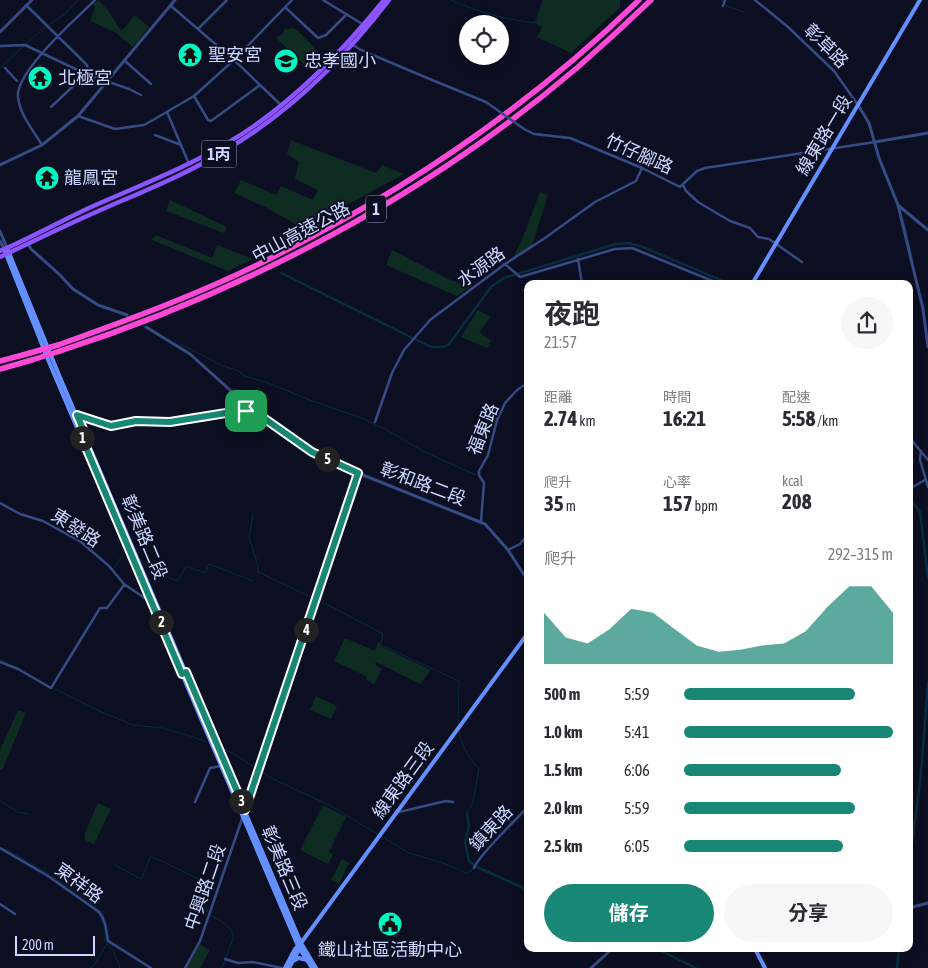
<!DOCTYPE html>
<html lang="zh-TW">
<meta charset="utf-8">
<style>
body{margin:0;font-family:"Asap Condensed","Noto Sans TC",sans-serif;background:#f7f7f7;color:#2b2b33;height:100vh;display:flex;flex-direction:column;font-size:19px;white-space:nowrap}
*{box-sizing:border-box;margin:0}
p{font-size:16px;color:#7c7c81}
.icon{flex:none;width:28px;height:28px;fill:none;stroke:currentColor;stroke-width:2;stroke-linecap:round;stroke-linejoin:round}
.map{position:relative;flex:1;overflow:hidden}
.side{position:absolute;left:524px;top:280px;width:389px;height:672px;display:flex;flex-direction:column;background:#fff;border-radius:10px;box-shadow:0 2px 12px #0003}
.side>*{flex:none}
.controls{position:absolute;left:459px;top:15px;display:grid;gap:10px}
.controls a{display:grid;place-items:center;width:50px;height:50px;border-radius:50%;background:#fff;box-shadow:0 2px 12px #0003;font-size:25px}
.scale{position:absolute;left:15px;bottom:12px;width:80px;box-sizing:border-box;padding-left:5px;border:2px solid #cdd7ff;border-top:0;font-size:14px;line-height:18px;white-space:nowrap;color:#cdd7ff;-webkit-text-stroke:4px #0c0f22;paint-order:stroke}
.pin{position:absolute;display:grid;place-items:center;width:42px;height:42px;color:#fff;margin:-21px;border-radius:10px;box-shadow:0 2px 8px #0006}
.km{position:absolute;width:25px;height:25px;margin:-12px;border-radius:50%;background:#222;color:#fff;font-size:14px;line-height:25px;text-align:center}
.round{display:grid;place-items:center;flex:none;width:52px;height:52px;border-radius:26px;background:#f7f7f7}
.headline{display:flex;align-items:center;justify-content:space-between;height:85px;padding:0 20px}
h1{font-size:28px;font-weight:700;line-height:38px}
.metrics{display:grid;grid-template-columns:repeat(3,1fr);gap:8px;height:85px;padding:5px 20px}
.metrics div{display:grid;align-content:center}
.metrics b{font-size:21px;font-weight:700}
.metrics small{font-size:14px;font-weight:400}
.metrics p{font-size:14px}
.chart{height:140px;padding:10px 20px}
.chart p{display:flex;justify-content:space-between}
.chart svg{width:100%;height:90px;margin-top:5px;fill:#188775;opacity:.7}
.cta{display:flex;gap:10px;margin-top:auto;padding:10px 20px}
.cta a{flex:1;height:58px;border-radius:30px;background:#188775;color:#fff;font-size:20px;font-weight:700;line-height:58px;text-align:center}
.cta a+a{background:#f7f7f7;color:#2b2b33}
ul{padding:0 20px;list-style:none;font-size:16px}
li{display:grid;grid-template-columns:80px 60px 1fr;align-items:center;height:38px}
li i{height:12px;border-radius:6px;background:#188775}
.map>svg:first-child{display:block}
.green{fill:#0f2c22}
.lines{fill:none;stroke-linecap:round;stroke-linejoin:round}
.stream{stroke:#072d40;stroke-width:1}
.canal{stroke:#072d40;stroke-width:2.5}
.minor{stroke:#364a83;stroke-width:2.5}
.tertiary{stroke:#364a83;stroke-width:3}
.secondary{stroke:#6490ff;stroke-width:4}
.primary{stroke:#8b54ff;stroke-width:4.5}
.motorway{stroke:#ff48d8;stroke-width:5.5}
.minor-bridge{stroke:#364a83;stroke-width:2.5}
.motorway-bridge{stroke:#ff48d8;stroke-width:5.5}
.route-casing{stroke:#fff;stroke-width:10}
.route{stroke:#188775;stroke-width:6}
.labels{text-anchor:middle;stroke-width:4;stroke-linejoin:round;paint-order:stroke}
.shield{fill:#0c0f22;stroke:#939bbd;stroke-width:1}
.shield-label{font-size:16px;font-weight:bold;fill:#cdd7ff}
.street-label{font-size:18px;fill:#cdd7ff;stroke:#0c0f22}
.poi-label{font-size:18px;fill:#cdd7ff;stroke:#0c0f22;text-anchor:start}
</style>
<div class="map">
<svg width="928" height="968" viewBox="0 0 928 968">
<rect width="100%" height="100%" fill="#0c0f22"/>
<path class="green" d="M98 0 107 9 121 31 127 25 133 30 127 25 135 15 149 27 133 47 118 35 119 34 90 21 95 7 93 4Z
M543 0H620V7L571 53 537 37 542 27 536 24Z
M293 28 297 30 315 48V57L308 62 313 67 310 70 276 38 279 36H281L285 29Z
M291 140 376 173 382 165 404 174 337 210 301 227 265 207 234 193 241 180 276 195 281 186 313 200 318 190 295 179 299 162 287 154Z
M540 192 548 195 532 246 513 258 523 237Z
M170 200 227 227 224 233 166 211Z
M156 235 212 258 217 245 253 259 228 271 152 240Z
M392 250 448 279 469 287 457 296 386 265Z
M478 310 491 317 479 332 491 341 487 348 461 337Z
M345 638 375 651 378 642 381 643 380 646 431 670 420 684 376 662 375 664 382 669 374 684 367 680 366 676 334 661Z
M316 696 337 706 331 719 310 710Z
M18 710 26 713 2 770H0V750Z
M98 803 111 809 94 844 85 840V833Z
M323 805 346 817 329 852 333 854 328 864 300 850Z
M342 859 349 863 339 884 331 880Z
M200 944 210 950 200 968H186Z"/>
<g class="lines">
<path class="stream" d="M451 0C480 13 504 19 535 23L543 0
M721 0 727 6 744 12
M0 68 44 28 65 14 78 0
M903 219 912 256
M921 294 925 310
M180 344 223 366 237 370 245 376 268 383 307 399 364 419 381 427 427 453 476 475
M253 514 249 538 257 562 258 572 334 608 383 634 381 645 459 681 458 726
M140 560 157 572 178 581 186 566 205 573 209 564 253 581
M114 568 124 553 130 555
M0 659 10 665
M53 688 95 709 133 725 162 728 194 737 206 742
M459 730C461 745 468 758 479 768L473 802 467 814
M223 749 234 754 273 779 331 806 377 834
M0 801 18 812 28 814
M381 836 409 853 446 864 468 874 474 868
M3 848C38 866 71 888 102 912L104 917
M113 864 141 879 151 856 205 882 204 903 208 912
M93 909 99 914 105 929V941L114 952 120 968
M211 915C221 922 234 926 233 939L222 968
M106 926 109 940 139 959
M90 968 94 965 107 944"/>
<path class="canal" d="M281 273 431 347H444L449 344 491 287 504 278 616 244 628 243 643 247 730 284
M909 502 913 503 920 512 928 578
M467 814 469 826 465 842 469 861 477 867 528 890
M909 869 921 773 928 682
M657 949 696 968
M897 968 899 949"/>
<path class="minor" d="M323 0 364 25
M755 0 788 27 834 71 858 105
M26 5 87 65 88 70 86 74 51 107
M171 6 234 60 281 105
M723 6 725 0
M286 8 318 38 326 35 347 14
M198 29 227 0
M348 42 361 50 432 80
M0 46 25 45 86 74 129 89 141 95
M125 61 151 84
M5 68 17 81
M194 96 208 120 211 121 260 85
M167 112 189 164
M78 116 115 129 144 125 153 120 194 96 234 60 292 0
M155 135 181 145
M42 145C33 130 20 115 18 97 15 72 77 18 95 0
M587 145 642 168 680 187 697 171 705 168 875 142
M683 185 686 191 698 202 730 221 750 228 758 237 769 239 802 262
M578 259 582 284
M505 264 520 277 615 249 632 248 720 284
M375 422 392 373 404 350 430 320 505 264 545 238 595 202 636 181 642 168
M909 437 928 460
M921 451 920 460 928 487
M525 477 528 472
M909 489 925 480
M0 503 20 514 43 521 81 542 109 566 124 584 146 599 151 600
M481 521 484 483 479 475V471L488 455 497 420 505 403 516 391 528 382
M508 550 520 544 528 534
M0 662 18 669 51 688 100 608H107L124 585
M195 802 210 768 221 766
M245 811 358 473
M399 812 446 801 453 802
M0 848 48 876 99 912C106 920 106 931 108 941L151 968
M474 868C477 858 518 817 528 807
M0 904 15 914
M225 959 238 963 253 962 282 968
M185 968 200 941 243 816"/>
<path class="tertiary" d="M0 32 32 0
M858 105 869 123 879 158 898 205 923 309 928 347
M875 142 928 133
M0 165 42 145 78 116 175 0
M899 206 928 230
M0 231 7 248
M0 241 4 249
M28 244 31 249 59 274 73 289 98 305 127 315
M146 327 190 354 251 409 312 452 358 473 485 524 508 550 528 581
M75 415 111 426 136 421 170 422 251 409
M909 908 928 903
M591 968 612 949"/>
<path class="secondary" d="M7 248 59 375 301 943 316 968
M4 249 49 362 298 946 312 968
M752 284 920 0
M755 949 765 968
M293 961 299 958 307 960
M285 968 295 949 301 943 528 633
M289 968 300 948"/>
<path class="primary" d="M0 251C30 238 59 222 89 208 145 183 204 161 254 126 304 91 346 47 384 0
M0 257C34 241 68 224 103 209 144 191 187 174 226 150 290 112 344 59 389 0"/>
<path class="motorway" d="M58 345C131 319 205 292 275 256 408 189 532 104 639 0
M60 351C248 290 428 195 578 67 603 45 627 23 651 0
M0 361 30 353
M0 369 32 360"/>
<path class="minor-bridge" d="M432 80 486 102 524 129 534 134 570 138 587 145"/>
<path class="motorway-bridge" d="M30 353 58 345
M32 360 60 351"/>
</g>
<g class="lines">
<defs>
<path id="route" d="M251 409 312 452 358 473 245 810 186 672 182 674 82 438 86 436 77 415 111 426 136 421 170 422Z"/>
</defs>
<use href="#route" class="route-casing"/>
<use href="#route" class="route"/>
</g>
<defs>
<symbol id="temple-disc" viewBox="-11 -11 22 22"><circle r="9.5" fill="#00f8c5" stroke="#0c0f22"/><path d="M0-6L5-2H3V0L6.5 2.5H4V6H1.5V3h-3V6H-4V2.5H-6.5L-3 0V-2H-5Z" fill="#111"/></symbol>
<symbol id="school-disc" viewBox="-11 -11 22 22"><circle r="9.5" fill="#00f8c5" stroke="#0c0f22"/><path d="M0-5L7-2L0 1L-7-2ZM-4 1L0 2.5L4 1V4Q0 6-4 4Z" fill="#111"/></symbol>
<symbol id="civic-disc" viewBox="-11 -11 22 22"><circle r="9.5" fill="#00f8c5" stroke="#0c0f22"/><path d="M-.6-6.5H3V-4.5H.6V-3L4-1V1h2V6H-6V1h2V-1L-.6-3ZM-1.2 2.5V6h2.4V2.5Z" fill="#111"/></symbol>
</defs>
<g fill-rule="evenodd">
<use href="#temple-disc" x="176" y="41" width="28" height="28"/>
<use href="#school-disc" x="272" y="47" width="28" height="28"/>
<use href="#temple-disc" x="26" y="64" width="28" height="28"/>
<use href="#temple-disc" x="33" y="164" width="28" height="28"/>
<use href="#civic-disc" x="376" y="910" width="28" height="28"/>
</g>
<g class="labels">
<g class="shield">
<rect x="201.5" y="140.5" width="35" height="27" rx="4"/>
<rect x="366" y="195.5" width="20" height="27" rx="4"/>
</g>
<g class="shield-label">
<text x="219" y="160">1丙</text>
<text x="376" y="215">1</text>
</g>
<g class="street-label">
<text transform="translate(826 46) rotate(45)" y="6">彰草路</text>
<text transform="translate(824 135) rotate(-59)" y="6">線東路一段</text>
<text transform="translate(639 154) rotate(24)" y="6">竹仔腳路</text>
<text transform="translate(301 232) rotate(-28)" y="6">中山高速公路</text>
<text transform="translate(481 267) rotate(-36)" y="6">水源路</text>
<text transform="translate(483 429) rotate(-68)" y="6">福東路</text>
<text transform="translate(423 484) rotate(21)" y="6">彰和路二段</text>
<text transform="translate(76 528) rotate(33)" y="6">東發路</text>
<text transform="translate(144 537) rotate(67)" y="6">彰美路二段</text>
<text transform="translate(403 780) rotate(-54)" y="6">線東路三段</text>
<text transform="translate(491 828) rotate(-47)" y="6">鎮東路</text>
<text transform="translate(284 868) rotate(67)" y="6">彰美路三段</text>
<text transform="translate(79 883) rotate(36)" y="6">東祥路</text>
<text transform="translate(205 887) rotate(-71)" y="6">中興路二段</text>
</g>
<g class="poi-label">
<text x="208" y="61">聖安宮</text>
<text x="304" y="67">忠孝國小</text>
<text x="58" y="84">北極宮</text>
<text x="64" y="184">龍鳳宮</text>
<text x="390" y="956" text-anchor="middle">鐵山社區活動中心</text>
</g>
</g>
</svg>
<div class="controls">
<a><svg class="icon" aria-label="locate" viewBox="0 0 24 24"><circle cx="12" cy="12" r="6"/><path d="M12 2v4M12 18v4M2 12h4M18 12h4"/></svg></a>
</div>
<div class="scale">200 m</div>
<div class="pin" style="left:246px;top:411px;background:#1e9e55"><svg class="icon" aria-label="arrive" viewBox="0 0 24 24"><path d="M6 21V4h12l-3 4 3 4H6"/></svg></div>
<b class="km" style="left:82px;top:438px">1</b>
<b class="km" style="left:161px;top:622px">2</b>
<b class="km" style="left:241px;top:801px">3</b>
<b class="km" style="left:306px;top:630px">4</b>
<b class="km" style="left:327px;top:459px">5</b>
<section class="side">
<div class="headline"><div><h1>夜跑</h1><p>21:57</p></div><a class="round"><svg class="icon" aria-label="share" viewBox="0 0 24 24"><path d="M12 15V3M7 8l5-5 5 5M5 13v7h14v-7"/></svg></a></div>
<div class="metrics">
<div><p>距離</p><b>2.74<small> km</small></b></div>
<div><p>時間</p><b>16:21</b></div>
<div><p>配速</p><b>5:58<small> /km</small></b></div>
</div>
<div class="metrics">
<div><p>爬升</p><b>35<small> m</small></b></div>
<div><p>心率</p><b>157<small> bpm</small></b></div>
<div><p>kcal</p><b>208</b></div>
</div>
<div class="chart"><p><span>爬升</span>292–315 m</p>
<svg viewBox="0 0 160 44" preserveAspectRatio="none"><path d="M0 44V19L10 31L20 34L30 27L40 17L50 19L60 27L70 35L80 38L90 37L100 35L110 34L120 28L130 16L140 6L150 6L160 19V44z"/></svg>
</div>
<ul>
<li><b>500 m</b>5:59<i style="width:82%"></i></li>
<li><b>1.0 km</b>5:41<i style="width:100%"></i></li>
<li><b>1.5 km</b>6:06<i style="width:75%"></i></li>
<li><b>2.0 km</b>5:59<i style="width:82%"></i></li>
<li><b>2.5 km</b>6:05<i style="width:76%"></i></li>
</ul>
<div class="cta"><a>儲存</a><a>分享</a></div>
</section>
</div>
